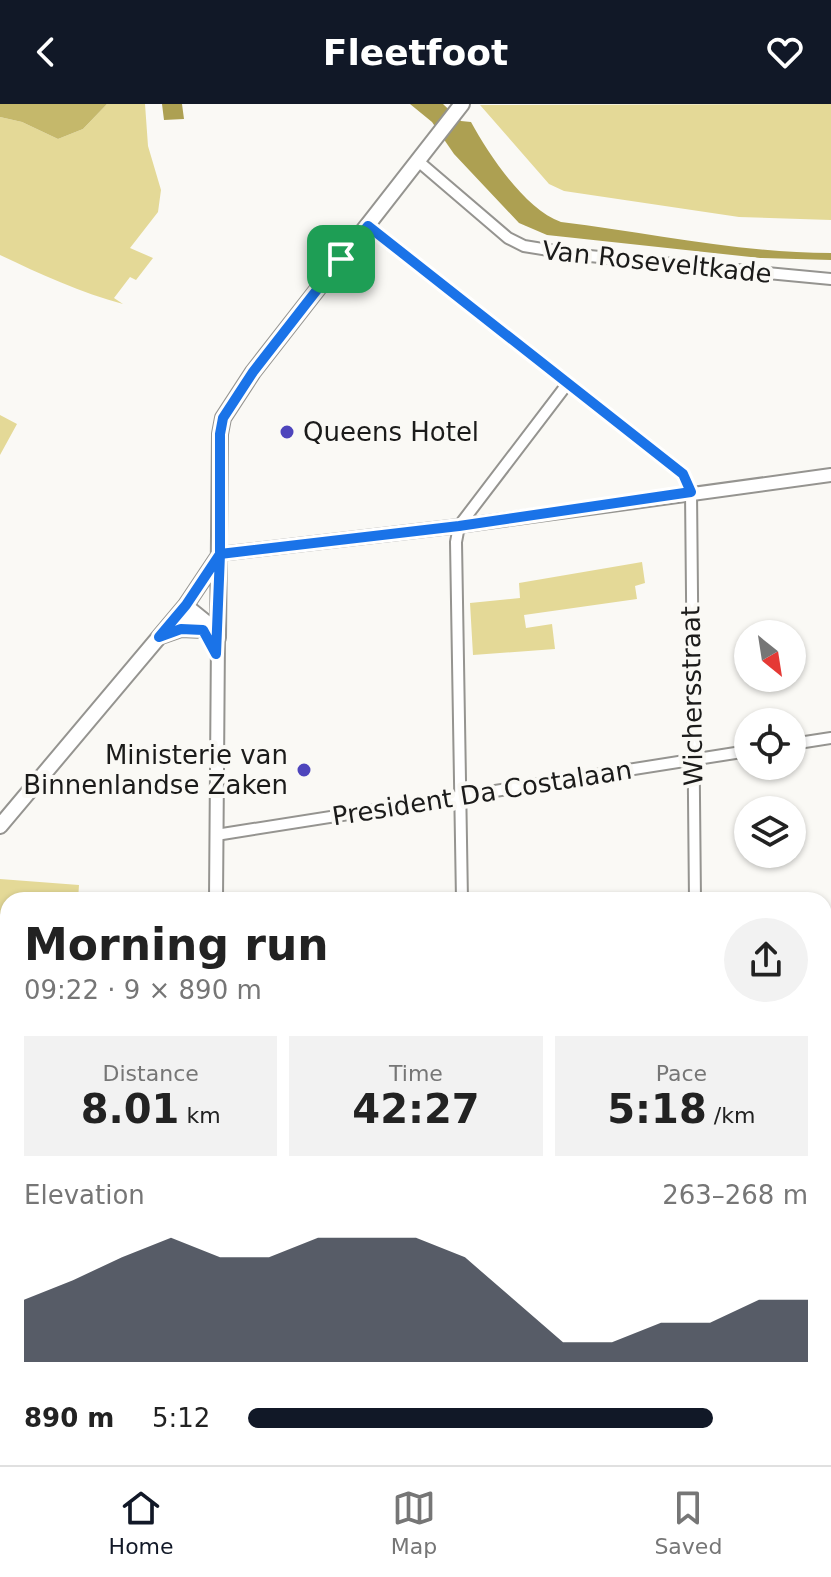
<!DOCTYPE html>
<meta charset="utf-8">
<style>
body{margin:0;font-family:"DejaVu Sans",sans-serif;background:#f2f2f2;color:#222;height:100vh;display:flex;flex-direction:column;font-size:30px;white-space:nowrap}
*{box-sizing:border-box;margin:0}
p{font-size:26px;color:#767676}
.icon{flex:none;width:44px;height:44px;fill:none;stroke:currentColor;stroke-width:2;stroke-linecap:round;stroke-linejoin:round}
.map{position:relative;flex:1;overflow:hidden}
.drawer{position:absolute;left:0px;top:788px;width:832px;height:574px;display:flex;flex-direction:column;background:#fff;border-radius:24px 24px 0 0;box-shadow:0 2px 6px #0004}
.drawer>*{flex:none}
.needle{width:52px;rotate:150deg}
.controls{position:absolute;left:734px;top:516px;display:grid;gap:16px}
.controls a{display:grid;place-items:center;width:72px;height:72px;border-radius:50%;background:#fff;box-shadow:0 2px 6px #0004;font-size:40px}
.pin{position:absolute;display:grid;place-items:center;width:68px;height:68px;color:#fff;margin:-34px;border-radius:16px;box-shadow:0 4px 12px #0006}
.round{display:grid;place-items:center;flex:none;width:84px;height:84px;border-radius:42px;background:#f2f2f2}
.overview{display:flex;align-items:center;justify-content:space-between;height:136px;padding:0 24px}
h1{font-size:44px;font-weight:700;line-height:60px}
.stats{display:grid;grid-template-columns:repeat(3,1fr);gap:12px;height:136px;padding:8px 24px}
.stats div{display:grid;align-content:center;border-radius:0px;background:#f2f2f2;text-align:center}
.stats b{font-size:40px;font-weight:700}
.stats small{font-size:22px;font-weight:400}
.stats p{font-size:22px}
.chart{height:224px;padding:16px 24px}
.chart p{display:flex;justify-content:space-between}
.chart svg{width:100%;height:144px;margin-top:8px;fill:#111827;opacity:.7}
ul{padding:0 24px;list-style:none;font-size:26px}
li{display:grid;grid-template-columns:128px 96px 1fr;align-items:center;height:60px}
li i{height:20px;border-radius:10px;background:#111827}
header{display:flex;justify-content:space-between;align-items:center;height:104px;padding:0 24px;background:#111827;color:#fff;font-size:36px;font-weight:700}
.tab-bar{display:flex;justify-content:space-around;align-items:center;height:112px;border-top:2px solid #e0e0e0;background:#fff;font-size:22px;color:#767676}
.tab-bar a{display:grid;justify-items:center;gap:4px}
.tab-bar .selected{color:#111827}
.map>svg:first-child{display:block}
.green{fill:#e4d997}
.forest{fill:#c5b86b}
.water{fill:#ada052}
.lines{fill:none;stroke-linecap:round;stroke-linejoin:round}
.minor-casing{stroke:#959490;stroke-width:14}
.tertiary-casing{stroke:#959490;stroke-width:16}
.secondary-casing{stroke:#959490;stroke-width:18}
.minor{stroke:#fff;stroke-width:10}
.tertiary{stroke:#fff;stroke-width:12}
.secondary{stroke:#fff;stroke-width:14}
.route-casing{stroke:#fff;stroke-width:16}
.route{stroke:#1a73e8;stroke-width:10}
.poi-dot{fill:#4e45bc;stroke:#faf9f5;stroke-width:3}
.labels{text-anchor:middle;stroke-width:8;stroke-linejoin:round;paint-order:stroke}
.street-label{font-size:26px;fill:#1b1b1a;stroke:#faf9f5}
.poi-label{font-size:26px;fill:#1b1b1a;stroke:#faf9f5;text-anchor:start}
</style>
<header><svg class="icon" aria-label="back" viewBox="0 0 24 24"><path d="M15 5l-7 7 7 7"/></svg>Fleetfoot<svg class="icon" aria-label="heart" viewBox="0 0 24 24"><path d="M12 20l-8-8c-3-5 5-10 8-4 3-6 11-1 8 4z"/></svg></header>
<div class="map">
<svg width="831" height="1361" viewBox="0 0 831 1361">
<rect width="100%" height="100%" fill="#faf9f5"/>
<path class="green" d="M107 0H145L148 42 161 86 158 108 130 144 153 154 136 176 130 173 114 194 123 200C82 189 40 170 0 151V13L22 18 58 35 83 25Z
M831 0V116L739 113 564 87 549 80 480 1Z
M0 311 17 320 0 351Z
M642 458 645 479 635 482 637 495 524 511 526 524 552 520 555 545 473 551 470 499 520 494 519 479Z
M0 775 79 781 78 796H8V810H0Z"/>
<path class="forest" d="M0 0H107L83 25 58 35 22 18 0 13Z"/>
<path class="water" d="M162 0H182L184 15 164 16Z
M410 0H443L461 17 471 18C489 51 525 105 561 118 651 129 741 149 831 149V156L760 154 547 131 519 119 454 50 432 18Z"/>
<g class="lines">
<defs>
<path id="minor" d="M418 57 508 134 524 142 579 151 831 175
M368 122 683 370 691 388 695 796
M792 640 831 634
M216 731 748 647
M462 796 456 438 459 422 568 279
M824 1151 831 1150
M466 1354V1361
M705 1354 706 1361"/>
<path id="tertiary" d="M220 450 459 422 831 371
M186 501 207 518 218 534 216 796
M179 509 206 529
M824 890 831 889
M0 1056 8 1054
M221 1354V1361"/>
<path id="secondary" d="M161 532 181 525 203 526
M218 534 220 330 223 314 253 268 462 0
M0 722 186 501 220 450"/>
</defs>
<use href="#minor" class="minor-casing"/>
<use href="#tertiary" class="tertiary-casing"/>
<use href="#secondary" class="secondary-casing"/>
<use href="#minor" class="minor"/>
<use href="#tertiary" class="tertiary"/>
<use href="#secondary" class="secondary"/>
</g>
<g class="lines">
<defs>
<path id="route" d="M341 155 253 268 223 314 220 330V450L186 501 159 533 181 525 203 526 216 550 220 450 459 422 691 388 683 370 368 122 341 155"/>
</defs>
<use href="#route" class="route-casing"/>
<use href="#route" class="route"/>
</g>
<g class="poi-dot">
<circle cx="287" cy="328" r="8"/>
<circle cx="304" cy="666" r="8"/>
</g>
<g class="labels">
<g class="street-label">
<text transform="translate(657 158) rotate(6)" y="9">Van Roseveltkade</text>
<text transform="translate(692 592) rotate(-91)" y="9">Wichersstraat</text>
<text transform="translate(482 689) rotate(-9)" y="9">President Da Costalaan</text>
</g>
<g class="poi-label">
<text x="303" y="337">Queens Hotel</text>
<text x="288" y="660" text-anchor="end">Ministerie van<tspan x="288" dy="30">Binnenlandse Zaken</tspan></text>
</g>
</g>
</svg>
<div class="controls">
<a><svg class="needle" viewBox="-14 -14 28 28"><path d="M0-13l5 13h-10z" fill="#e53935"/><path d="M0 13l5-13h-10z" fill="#767676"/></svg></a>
<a><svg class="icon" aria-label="locate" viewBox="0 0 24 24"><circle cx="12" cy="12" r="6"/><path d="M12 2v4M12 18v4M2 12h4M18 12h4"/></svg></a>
<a><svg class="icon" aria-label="layers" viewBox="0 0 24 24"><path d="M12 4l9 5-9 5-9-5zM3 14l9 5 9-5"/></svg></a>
</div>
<div class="pin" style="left:341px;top:155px;background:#1e9e55"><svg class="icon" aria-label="arrive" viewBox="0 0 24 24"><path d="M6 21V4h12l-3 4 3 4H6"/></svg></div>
<section class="drawer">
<div class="overview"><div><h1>Morning run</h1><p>09:22 · 9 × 890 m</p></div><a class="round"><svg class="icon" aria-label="share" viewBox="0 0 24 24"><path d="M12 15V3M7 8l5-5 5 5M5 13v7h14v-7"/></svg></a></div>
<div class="stats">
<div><p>Distance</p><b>8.01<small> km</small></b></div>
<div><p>Time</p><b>42:27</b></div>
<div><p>Pace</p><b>5:18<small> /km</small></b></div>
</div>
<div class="chart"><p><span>Elevation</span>263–268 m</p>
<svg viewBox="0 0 160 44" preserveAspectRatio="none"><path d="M0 44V25L10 19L20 12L30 6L40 12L50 12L60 6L70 6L80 6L90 12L100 25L110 38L120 38L130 32L140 32L150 25L160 25V44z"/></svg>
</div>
<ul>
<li><b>890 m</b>5:12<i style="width:83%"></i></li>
</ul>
</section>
</div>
<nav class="tab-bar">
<a class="selected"><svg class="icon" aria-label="home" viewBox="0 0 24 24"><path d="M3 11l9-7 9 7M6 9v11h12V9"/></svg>Home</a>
<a><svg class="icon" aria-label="map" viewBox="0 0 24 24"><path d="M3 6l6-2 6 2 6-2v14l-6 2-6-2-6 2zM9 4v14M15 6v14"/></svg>Map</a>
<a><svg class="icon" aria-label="saved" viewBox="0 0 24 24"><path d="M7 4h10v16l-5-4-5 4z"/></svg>Saved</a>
</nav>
